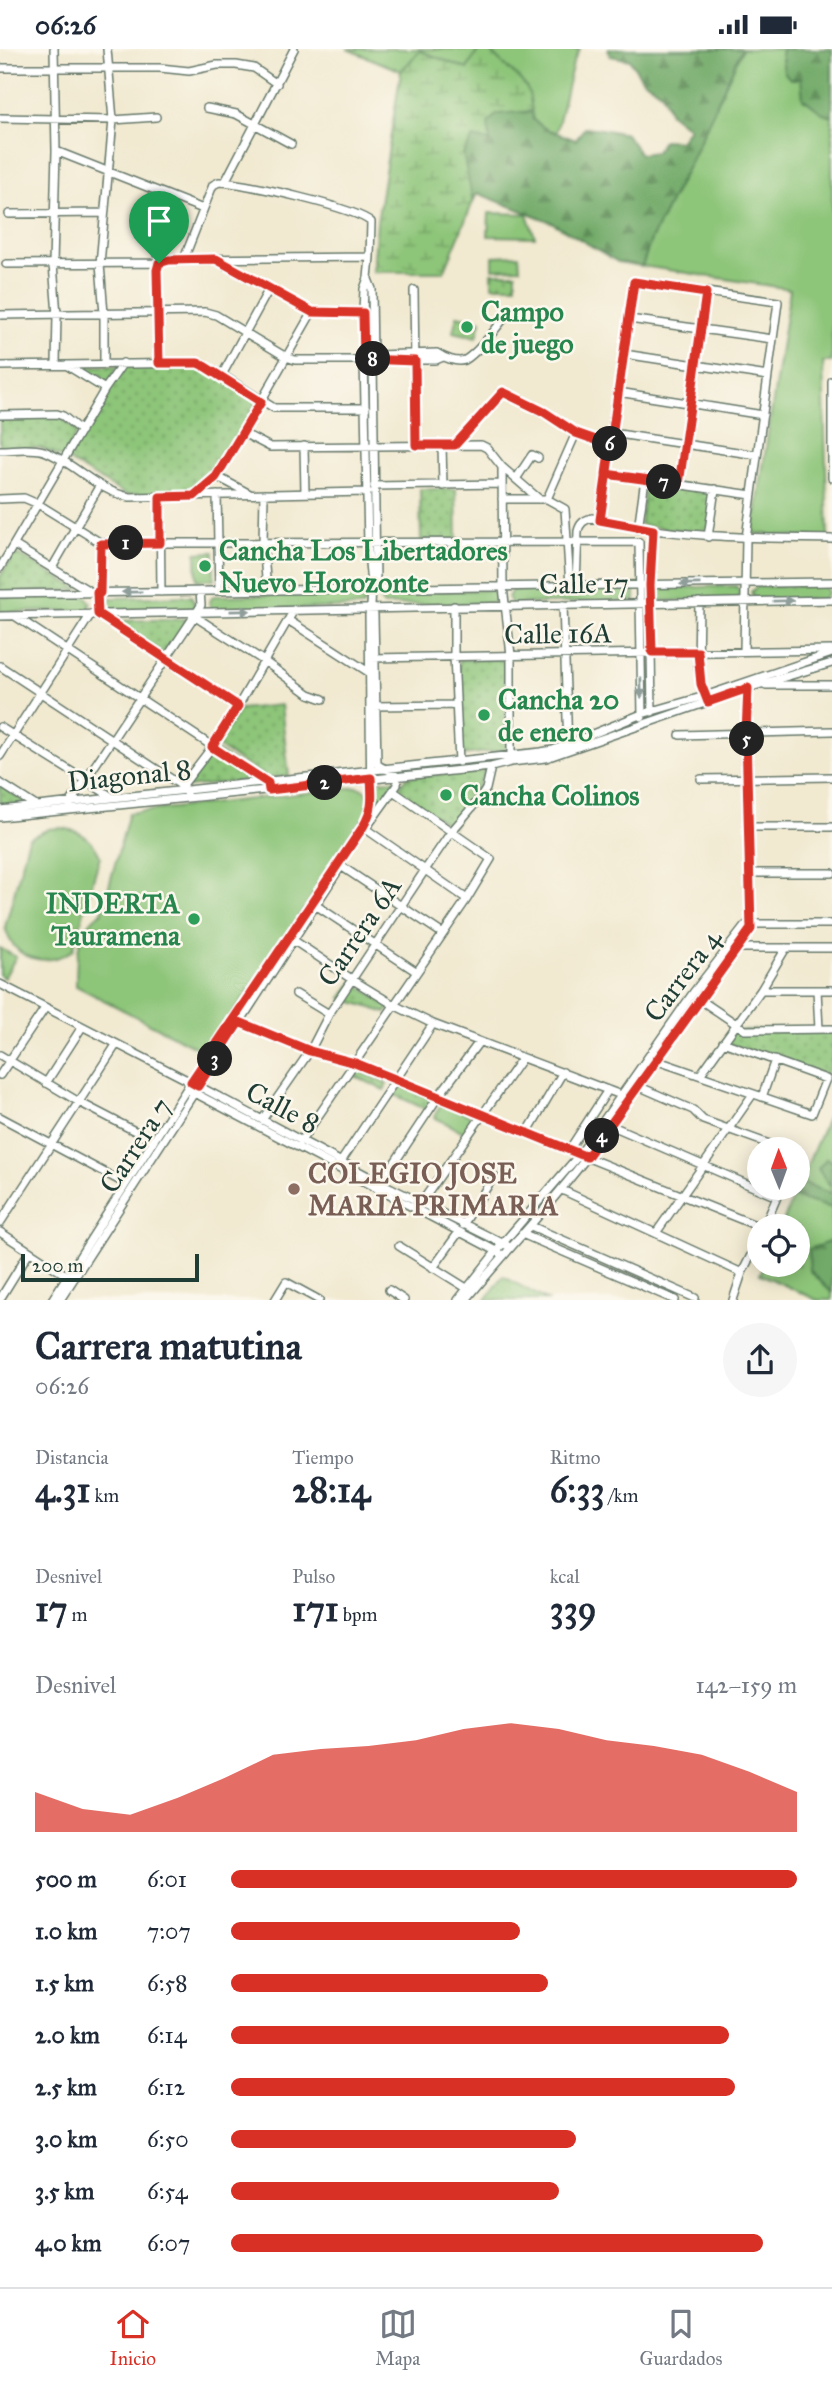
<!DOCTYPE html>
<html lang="es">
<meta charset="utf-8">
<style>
body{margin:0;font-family:"IM FELL Great Primer",serif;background:#f6f6f7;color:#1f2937;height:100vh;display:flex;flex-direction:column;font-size:26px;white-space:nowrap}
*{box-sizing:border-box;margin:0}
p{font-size:23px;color:#747a83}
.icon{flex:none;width:38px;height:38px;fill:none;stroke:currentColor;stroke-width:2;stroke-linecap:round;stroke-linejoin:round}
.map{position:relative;height:1251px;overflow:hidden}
.drawer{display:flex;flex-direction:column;background:#fff;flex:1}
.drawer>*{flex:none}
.needle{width:46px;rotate:359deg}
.tools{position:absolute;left:747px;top:1088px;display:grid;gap:14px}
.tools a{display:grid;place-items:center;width:63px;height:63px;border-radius:50%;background:#fff;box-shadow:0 4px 18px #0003;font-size:35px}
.scale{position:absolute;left:21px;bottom:18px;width:178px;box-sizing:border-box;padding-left:7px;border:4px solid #1f3d34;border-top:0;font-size:19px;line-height:24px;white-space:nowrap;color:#1f3d34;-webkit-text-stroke:5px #fbf7ec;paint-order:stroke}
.pin{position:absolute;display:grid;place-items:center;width:60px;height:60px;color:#fff;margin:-72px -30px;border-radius:50% 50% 50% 0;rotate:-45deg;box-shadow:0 0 7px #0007}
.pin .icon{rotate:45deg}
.km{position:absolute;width:35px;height:35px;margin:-18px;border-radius:50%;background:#222;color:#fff;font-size:19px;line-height:35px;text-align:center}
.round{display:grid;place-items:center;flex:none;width:74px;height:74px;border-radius:37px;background:#f6f6f7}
.summary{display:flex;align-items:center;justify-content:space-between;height:119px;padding:0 35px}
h1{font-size:38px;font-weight:700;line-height:52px}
.stats{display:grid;grid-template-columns:repeat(3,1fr);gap:10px;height:119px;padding:7px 35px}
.stats div{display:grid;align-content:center}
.stats b{font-size:35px;font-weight:700}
.stats small{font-size:19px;font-weight:400}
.stats p{font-size:19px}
.chart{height:196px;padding:14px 35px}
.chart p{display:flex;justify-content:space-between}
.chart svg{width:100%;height:126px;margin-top:7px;fill:#d93025;opacity:.7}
ul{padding:0 35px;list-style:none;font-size:23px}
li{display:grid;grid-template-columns:112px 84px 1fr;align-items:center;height:52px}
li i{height:18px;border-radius:9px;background:#d93025}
.status{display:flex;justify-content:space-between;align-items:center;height:49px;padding:0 35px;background:#fff;direction:ltr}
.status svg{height:19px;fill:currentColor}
.dock{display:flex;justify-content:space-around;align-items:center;height:98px;border-top:2px solid #e0e1e3;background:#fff;font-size:19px;color:#747a83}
.dock a{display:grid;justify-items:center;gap:4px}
.dock .selected{color:#d93025}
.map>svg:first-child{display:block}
.grass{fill:#8dc579;stroke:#568156;stroke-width:2}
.forest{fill:url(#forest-firs);stroke:#48744e;stroke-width:2}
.wetland{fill:url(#wetland-marsh);stroke:#568156;stroke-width:2}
.park{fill:url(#park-dots);stroke:#568156;stroke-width:2}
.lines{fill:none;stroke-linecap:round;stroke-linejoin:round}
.minor-casing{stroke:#68796b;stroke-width:10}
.minor{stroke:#fff;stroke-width:7}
.oneway{fill:#8f9e9a}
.route-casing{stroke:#fff;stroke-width:14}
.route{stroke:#d93025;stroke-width:9}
.leisure-dot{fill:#2e9e5b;stroke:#fbf7ec;stroke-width:2.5}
.education-dot{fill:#8d6e63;stroke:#fbf7ec;stroke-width:2.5}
.labels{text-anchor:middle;stroke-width:5;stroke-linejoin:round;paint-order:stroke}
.leisure-label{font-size:28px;font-weight:bold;fill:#27864d;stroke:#fbf7ec;text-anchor:start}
.street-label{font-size:28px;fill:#1f3d34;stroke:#fbf7ec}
.education-label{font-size:28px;font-weight:bold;fill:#785e54;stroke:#fbf7ec;text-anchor:start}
</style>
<div class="status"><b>06:26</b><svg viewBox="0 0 49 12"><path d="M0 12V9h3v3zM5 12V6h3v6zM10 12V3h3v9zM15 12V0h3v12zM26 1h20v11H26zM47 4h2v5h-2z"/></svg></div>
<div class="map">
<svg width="832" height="1251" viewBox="0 0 832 1251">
<defs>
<pattern id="forest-firs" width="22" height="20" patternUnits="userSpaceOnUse" patternTransform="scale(1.75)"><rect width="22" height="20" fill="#72aa69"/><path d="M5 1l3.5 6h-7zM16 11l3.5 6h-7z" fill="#5d8c57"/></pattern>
<pattern id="wetland-marsh" width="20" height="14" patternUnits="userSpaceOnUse" patternTransform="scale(1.75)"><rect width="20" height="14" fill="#8dc579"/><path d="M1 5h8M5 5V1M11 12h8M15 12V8" fill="none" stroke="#73a164"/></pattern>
<pattern id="park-dots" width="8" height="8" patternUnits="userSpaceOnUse" patternTransform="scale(1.75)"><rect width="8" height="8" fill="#8dc579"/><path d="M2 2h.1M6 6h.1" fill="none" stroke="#73a164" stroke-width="1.8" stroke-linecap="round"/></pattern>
</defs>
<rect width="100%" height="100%" fill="#fbf7ec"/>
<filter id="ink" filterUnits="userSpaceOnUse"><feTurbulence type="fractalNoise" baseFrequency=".0143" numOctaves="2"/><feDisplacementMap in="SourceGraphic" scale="14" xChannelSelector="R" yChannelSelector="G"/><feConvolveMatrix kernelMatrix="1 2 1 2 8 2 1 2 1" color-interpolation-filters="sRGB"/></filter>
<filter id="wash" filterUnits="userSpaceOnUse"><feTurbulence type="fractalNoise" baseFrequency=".00686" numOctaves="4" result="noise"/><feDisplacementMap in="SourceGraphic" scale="28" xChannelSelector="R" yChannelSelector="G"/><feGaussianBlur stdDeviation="1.57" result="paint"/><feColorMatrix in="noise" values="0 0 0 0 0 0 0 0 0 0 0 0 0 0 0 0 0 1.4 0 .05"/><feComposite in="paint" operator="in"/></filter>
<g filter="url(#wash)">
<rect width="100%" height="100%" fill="#f1e9d0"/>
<path class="grass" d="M347 0H479L467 20 420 2 401 22Z
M489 0H580L573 14 556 84 546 80 533 71C531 57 523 34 513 24 504 16 496 10 489 0Z
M742 0H832V313H823L828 488H796L753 484 790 240 642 217 651 191 691 111Z
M489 164 527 165 535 188 488 187Z
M519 206 520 219 493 220V207Z
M457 267 481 272 477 288 453 283Z
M214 503V530L197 531 196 504Z
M823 536 828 543 823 550H754L751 543 756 538Z
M736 537 741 544 736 550 661 552 655 546 660 539Z
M635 538V552L512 555 508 548 512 541Z
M491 541 497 546 496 551 492 554 384 556 379 550 384 543Z
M360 544 366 551 362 558 213 562 209 554 213 547Z
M86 547 91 554 87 562 0 563V548Z
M191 547 195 556 192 562 109 564 105 557 110 549Z
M394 731V733L374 763 375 737 378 732Z
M358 738 367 742 370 749 369 764 207 1004 76 937C76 909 76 880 102 863L129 764Z
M60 779C80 781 92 789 100 807L73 901C46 919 14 912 5 878L29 789 49 780Z
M0 899 16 908 4 929 0 926Z
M442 1053 473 1068 465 1084 434 1068Z
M832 1058V1113L826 1110 832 1145 800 1133Z
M793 1148 832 1159V1192L809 1201 810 1222 832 1244V1251H817L760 1225 764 1216H798V1178H781Z
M503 1227 546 1251H486Z"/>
<path class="forest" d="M608 0H742L691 111 651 191 642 217 618 213 551 173 477 144 473 153 463 106 473 89 497 65 532 62 533 71 546 80 576 91 584 79H596L626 85 640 105 656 103 663 91 680 92 689 79 670 64 662 44 642 30 630 11 610 7Z
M783 0H832V68C816 63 815 56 803 50L801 30H790L784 23 781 4Z
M826 1110 832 1113 831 1138 818 1120Z
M800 1133 832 1145V1159L793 1148Z
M832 1192V1244L810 1221 809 1200Z"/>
<path class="wetland" d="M479 0H489C499 16 522 26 529 44 530 49 531 56 532 62L497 65 488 74 490 92 473 89 463 105 473 153 444 223H373L377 173 401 22 420 2 467 20Z"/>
<path class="park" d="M492 224H516V237H492Z
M197 316 221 328 258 352 212 429 193 442 165 446H126L67 411 123 317Z
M76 317H118L107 336Z
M58 367 78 382 63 409 41 399H0V368Z
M646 432 714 441 708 485 640 476Z
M420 440H456L457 491H421Z
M15 504 80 541 0 544V528Z
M188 570 164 605 116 572Z
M505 610 506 701 461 706 459 611Z
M281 656 289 727 267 729 216 697 240 660Z
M214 700 260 730 187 738Z
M486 722 453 778 396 742 407 728Z
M0 736 28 755 0 758Z
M353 933 390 957 386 964 341 949Z
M745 981 832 982V1011L826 1026 723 993 730 983Z
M356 1020 387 1035 384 1041 353 1026Z
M398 1035 432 1050 427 1061 393 1045Z"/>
</g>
<g filter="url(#ink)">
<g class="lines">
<defs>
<path id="minor" d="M54 0 56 102 53 215 57 266 56 315
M0 19H160L189 22 217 16H236L254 19 277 35
M207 59 236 65 291 95
M0 69 113 71 156 68
M56 102 203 160
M225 133 294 0
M9 165 103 164
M216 211 312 263H363
M6 215 160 214 169 211 184 210 370 208
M368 230 372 240 376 533 372 539
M414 241 416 396
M0 266 205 263 216 266 286 308 295 311H436L443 308
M629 270 773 290
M624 305 768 327
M373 309 377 306 437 304C444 309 457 314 465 311 477 304 499 276 508 264
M104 314V265L100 215 113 71 107 0
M159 314 157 221C160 212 158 206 158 197 158 183 163 170 169 157
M66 316 105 340
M0 317 198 314 222 326 274 359H366
M222 326 269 240
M832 332V429
M618 343 763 366
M0 366 57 365 63 367 81 382
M243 384 270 398 481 396 487 399 502 418 503 538 511 606V706
M612 384 757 406
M442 396 443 437
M455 396 503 343 544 363 576 384 610 396
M304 397 305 444
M0 401C13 401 31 398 44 402 74 413 98 443 130 448L368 443
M502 418 539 450
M606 425 752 446
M216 427 250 445
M516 430 532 406 538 409
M679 435 706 244
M374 437 502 435
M264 445 263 494 267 541
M217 446 219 542
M194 447 216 427 243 384 312 263
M160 448 161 543
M0 450 24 449 38 455 101 494
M502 450H547L565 460 570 537
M547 450 576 384
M599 471 634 233 778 253 746 489 744 602
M638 480 645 430
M708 488 715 440
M101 494 639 493 642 668
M14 496 91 543
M0 519 105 340 123 314
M52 519 100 436
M576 537 578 482C580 474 584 471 592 469 671 489 751 489 832 490
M97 543 98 565 238 657
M100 543 101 494
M0 545 832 533
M699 553 698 619 706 649
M563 556 568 698
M454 557V607L459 713
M0 567 832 551
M15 567 268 734
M194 567 264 612 309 645 323 650
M288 571 370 624
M371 609 832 601
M0 617 182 737 186 744
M766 636H832
M510 655 566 654
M373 657 456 656
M652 663 650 536 653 482
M0 678 112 748
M680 686 832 682
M0 707 91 565
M701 730 832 728
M0 734 36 757
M182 737 212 698 238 657 294 561
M70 757V754L197 563 201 556 200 542
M0 761 541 703 553 701 642 665 705 647 832 604
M0 768 491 718 511 713 546 709 748 639 832 614
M369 775 397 736C399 720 386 723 377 715L374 566 372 559
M363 778 467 850
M750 778H832
M341 817 443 885
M750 824H832
M314 855 417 923
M752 872 755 875H832
M293 891 353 931 394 956 433 975 621 1046
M739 899H832
M0 935 191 1033 381 1134 510 1198
M761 941H832
M817 941 819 980
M296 945 329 965
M699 950 745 981 832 980
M239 973 310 1002 355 1015 760 1178
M0 1006 79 1053 154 1092
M655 1011 812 1065 826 1030 723 993
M0 1026 45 959
M700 1026 761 941 786 899
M46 1034 82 978
M638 1037 693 1061 703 1071 783 1100
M191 1042 500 1204
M762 1048 775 1011
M0 1068 126 1135
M262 1071 310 1002 329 965 425 821 451 783 481 748 486 740 491 718
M610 1076 777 1148 764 1178
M527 1084 563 1023
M301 1092 467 850 491 810 393 742
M569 1101 608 1041
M340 1114 433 975
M381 1134 438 1048 479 993
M562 1141 742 1224
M421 1154 522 1009
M0 1174 116 996
M463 1176 494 1127
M531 1177 695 1249
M0 1183 69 1228
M656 1184 753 1045
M522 1185 675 1251
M399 1197 468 1240
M433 1219 459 1183
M389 1241 404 1251
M0 1250 29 1203
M52 1251 191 1033 371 763 369 566C375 549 368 517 368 497 366 419 365 341 363 263L364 240 368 229 370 208 371 173C356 159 242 133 219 133L213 136 184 210
M60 1251 341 817
M275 1251 286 1233 319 1251
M458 1251 503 1194 580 1105 693 944 745 877 752 872
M466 1251C506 1202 549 1158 587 1108L751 880 746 684 748 635
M733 1251 742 1224 760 1188"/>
</defs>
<use href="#minor" class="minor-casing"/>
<use href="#minor" class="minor"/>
</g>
<defs><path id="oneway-solid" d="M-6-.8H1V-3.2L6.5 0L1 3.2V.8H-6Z" transform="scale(1.75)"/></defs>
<g class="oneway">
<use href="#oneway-solid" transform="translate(690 535) rotate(179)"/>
<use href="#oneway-solid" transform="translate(132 543) rotate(179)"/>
<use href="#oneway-solid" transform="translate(783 552) rotate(-1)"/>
<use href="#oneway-solid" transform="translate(240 562) rotate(-1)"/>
<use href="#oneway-solid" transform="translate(641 639) rotate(89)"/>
</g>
</g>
<g class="lines" filter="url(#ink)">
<defs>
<path id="route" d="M159 214 157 221 159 314H198L204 317 261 353 216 428 194 447 160 448V494L101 495 100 544 97 543 98 565 238 657 212 698 268 734 269 741 371 729C372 750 374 759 363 778L191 1033 198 1037 239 973 310 1002 355 1014 587 1108 751 880 746 684 748 639 708 653 701 635 698 603H652L650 536 653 481 600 471 634 233 706 244 679 435 606 425 610 396 576 384 544 363 503 343 455 396H416L415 312 364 310 363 264 312 263 216 210 169 211 159 214"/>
</defs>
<use href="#route" class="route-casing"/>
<use href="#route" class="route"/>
</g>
<g class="leisure-dot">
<circle cx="467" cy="278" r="7"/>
<circle cx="205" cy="517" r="7"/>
<circle cx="484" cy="666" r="7"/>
<circle cx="446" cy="746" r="7"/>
<circle cx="194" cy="870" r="7"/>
</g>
<circle class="education-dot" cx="294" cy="1140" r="7"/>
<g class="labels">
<g class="leisure-label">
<text x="481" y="272">Campo<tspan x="481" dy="32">de juego</tspan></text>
<text x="219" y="511">Cancha Los Libertadores<tspan x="219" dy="32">Nuevo Horozonte</tspan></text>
<text x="498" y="660">Cancha 20<tspan x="498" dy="32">de enero</tspan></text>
<text x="460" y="756">Cancha Colinos</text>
<text x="180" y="864" text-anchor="end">INDERTA<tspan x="180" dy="32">Tauramena</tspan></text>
</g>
<g class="street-label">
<text transform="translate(584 534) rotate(-1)" y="10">Calle 17</text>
<text transform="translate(558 584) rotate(-1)" y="10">Calle 16A</text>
<text transform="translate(129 726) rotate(-6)" y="10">Diagonal 8</text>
<text transform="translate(359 882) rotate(-56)" y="10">Carrera 6A</text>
<text transform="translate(682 926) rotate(-53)" y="10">Carrera 4</text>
<text transform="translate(283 1058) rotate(28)" y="10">Calle 8</text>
<text transform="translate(135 1096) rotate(-57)" y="10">Carrera 7</text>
</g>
<g class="education-label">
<text x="308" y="1134">COLEGIO JOSE<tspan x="308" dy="32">MARIA PRIMARIA</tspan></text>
</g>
</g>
</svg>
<div class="tools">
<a><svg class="needle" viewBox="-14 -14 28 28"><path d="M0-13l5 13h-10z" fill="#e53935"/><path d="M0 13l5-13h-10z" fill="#747a83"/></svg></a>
<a><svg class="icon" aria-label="locate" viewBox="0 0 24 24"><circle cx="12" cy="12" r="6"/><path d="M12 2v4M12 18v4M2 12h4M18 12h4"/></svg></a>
</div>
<div class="scale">200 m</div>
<div class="pin" style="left:159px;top:214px;background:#1e9e55"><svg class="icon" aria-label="arrive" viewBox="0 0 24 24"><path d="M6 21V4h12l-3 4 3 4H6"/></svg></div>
<b class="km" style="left:126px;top:494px">1</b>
<b class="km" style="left:325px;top:734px">2</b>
<b class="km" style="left:215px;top:1010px">3</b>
<b class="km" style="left:602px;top:1087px">4</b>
<b class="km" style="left:747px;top:690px">5</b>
<b class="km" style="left:610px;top:395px">6</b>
<b class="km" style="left:664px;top:433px">7</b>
<b class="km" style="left:373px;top:310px">8</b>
</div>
<section class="drawer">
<div class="summary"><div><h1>Carrera matutina</h1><p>06:26</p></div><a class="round"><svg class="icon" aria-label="share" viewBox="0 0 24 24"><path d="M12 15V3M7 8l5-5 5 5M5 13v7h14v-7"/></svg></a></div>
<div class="stats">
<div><p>Distancia</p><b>4.31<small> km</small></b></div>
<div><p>Tiempo</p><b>28:14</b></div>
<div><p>Ritmo</p><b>6:33<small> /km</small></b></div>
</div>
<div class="stats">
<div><p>Desnivel</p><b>17<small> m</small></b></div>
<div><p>Pulso</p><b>171<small> bpm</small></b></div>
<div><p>kcal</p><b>339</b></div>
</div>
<div class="chart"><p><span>Desnivel</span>142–159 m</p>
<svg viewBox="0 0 160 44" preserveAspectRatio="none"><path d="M0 44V30L10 36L20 38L30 32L40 25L50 17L60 15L70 14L80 12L90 8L100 6L110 8L120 12L130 14L140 17L150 23L160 30V44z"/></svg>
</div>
<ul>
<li><b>500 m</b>6:01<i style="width:100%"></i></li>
<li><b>1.0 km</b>7:07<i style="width:51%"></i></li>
<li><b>1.5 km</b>6:58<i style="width:56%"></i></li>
<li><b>2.0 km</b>6:14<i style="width:88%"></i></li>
<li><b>2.5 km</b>6:12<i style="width:89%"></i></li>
<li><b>3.0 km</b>6:50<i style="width:61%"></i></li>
<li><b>3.5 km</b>6:54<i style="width:58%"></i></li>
<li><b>4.0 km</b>6:07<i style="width:94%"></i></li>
</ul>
</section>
<nav class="dock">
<a class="selected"><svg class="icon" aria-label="home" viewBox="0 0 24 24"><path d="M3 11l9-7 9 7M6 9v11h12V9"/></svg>Inicio</a>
<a><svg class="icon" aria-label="map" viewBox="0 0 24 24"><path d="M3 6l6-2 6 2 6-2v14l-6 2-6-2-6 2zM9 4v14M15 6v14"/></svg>Mapa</a>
<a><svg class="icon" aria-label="saved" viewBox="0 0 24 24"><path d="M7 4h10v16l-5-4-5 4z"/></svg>Guardados</a>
</nav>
